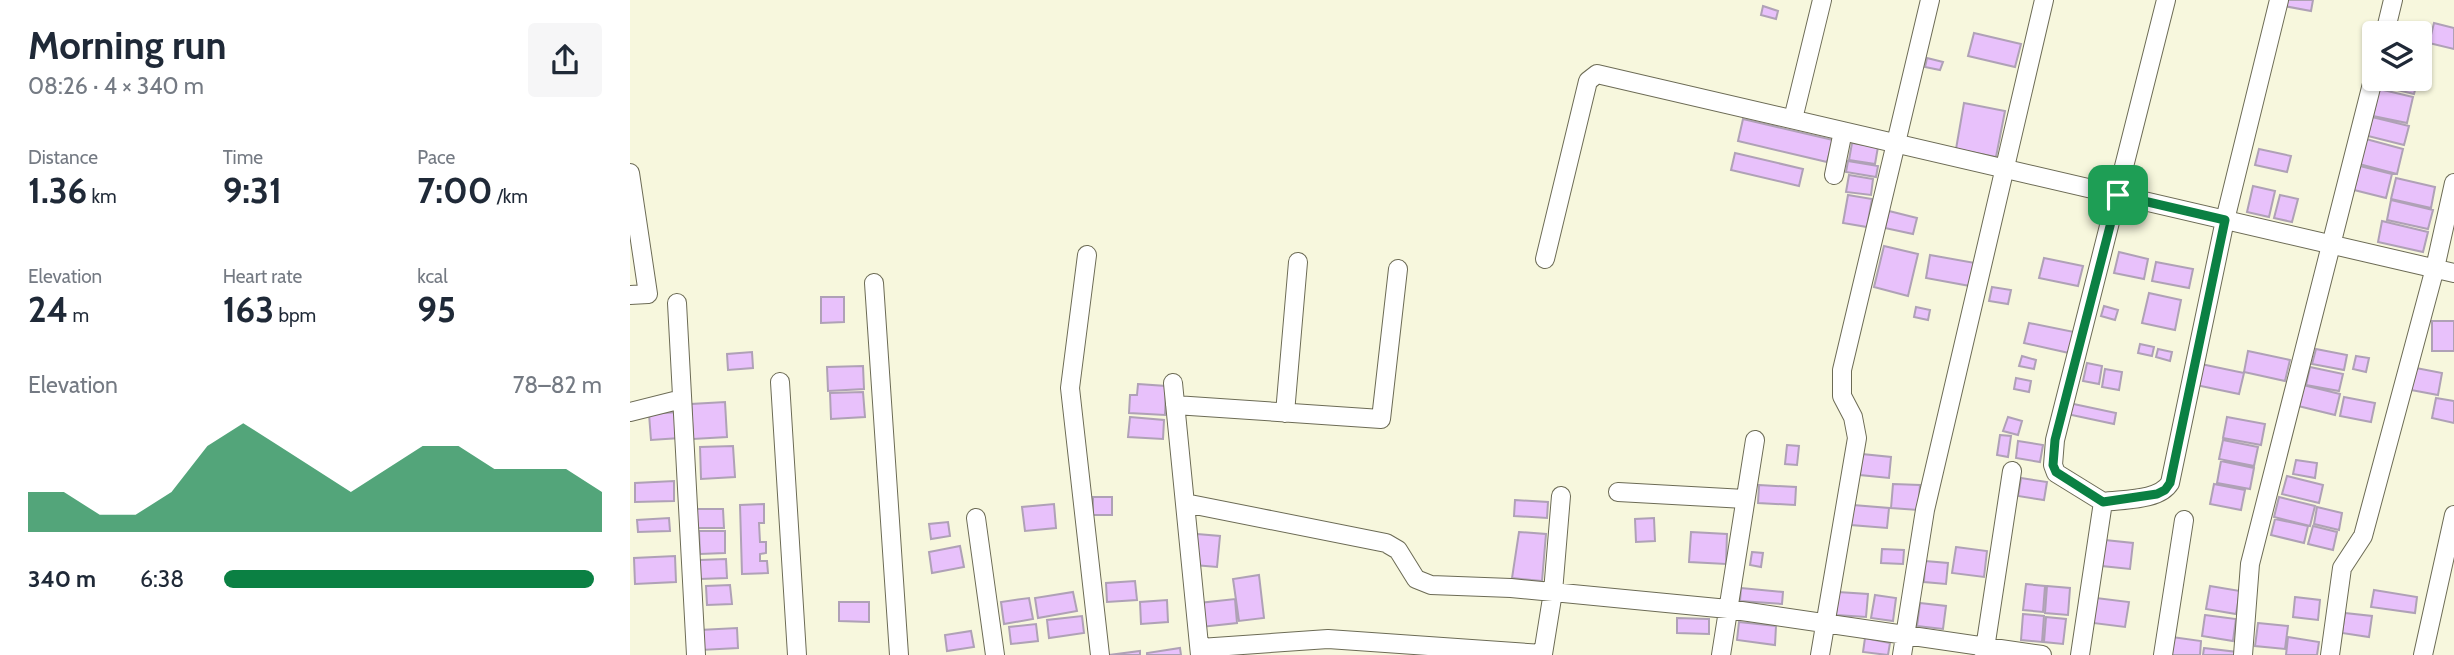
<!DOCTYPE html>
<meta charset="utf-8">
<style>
body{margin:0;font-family:Cabin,sans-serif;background:#f6f6f7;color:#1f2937;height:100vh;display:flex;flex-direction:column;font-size:26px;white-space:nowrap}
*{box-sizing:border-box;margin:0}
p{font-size:23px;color:#747a83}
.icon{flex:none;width:38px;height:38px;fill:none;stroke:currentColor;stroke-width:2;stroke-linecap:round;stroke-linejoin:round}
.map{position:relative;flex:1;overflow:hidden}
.panel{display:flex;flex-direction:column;background:#fff;width:630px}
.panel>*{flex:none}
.fabs{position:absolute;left:1732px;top:21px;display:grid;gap:14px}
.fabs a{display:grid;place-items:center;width:70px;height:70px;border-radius:7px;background:#fff;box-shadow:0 2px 5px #0004;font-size:35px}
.pin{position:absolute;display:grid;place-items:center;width:60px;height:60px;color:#fff;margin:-30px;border-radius:14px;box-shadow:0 4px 10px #0006}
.round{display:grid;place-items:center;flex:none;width:74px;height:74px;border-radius:7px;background:#f6f6f7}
.summary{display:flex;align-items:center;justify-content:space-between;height:119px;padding:0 28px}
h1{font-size:38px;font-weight:800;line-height:52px}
.stats{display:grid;grid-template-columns:repeat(3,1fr);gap:10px;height:119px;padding:7px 28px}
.stats div{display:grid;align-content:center}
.stats b{font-size:35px;font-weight:800}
.stats small{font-size:19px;font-weight:400}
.stats p{font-size:19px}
.chart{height:196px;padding:14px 28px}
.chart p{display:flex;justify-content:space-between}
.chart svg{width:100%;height:126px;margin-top:7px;fill:#0b8043;opacity:.7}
ul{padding:0 28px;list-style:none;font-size:23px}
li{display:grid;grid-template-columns:112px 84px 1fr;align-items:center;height:52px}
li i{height:18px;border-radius:9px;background:#0b8043}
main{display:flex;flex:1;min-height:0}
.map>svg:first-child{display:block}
.building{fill:#e8c1fb;stroke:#afa1b6;stroke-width:2}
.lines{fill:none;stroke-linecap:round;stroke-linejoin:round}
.street-casing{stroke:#6c6b55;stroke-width:20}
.street{stroke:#fff;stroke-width:18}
.route-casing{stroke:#fff;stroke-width:14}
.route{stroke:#0b8043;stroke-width:9}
</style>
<main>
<section class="panel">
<div class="summary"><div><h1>Morning run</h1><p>08:26 · 4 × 340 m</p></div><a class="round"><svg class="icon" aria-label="share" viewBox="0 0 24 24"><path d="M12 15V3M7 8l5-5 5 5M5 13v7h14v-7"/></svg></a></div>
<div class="stats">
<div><p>Distance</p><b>1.36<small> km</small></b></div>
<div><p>Time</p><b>9:31</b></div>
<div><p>Pace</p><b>7:00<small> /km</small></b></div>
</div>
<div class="stats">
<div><p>Elevation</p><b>24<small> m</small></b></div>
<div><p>Heart rate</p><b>163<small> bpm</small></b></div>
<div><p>kcal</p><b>95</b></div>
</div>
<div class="chart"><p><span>Elevation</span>78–82 m</p>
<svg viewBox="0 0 160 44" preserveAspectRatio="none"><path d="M0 44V30L10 30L20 38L30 38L40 30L50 14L60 6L70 14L80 22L90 30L100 22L110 14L120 14L130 22L140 22L150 22L160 30V44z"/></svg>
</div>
<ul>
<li><b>340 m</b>6:38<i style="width:98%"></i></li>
</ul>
</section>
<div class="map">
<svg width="1824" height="655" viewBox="0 0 1824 655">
<rect width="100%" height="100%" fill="#f7f7dd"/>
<path class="building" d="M1655 0H1683L1681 11 1654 6Z
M1133 6 1148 11 1146 19 1131 15Z
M1804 23 1824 28V49L1799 43Z
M1344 33 1391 44 1385 67 1338 56Z
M1790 43 1796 44 1791 68H1790Z
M1297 58 1313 62 1310 70 1295 67Z
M1748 79H1788L1784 94 1747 85Z
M1749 89 1783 97 1777 123 1743 116Z
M1334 103 1375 111 1366 157 1326 149Z
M1742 117 1779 126 1774 145 1738 136Z
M1113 119 1203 140 1197 162 1108 141Z
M1736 139 1773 149 1767 174 1729 164Z
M1222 143 1248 147 1245 164 1219 160Z
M1629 149 1661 156 1657 172 1625 165Z
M1105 153 1173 169 1169 186 1101 170Z
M1218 161 1248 166 1246 177 1216 172Z
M1730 166 1762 174 1756 198 1724 190Z
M1219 175 1243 179 1241 195 1216 192Z
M1502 176 1514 179 1511 190 1499 187Z
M1766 178 1805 187 1801 208 1761 199Z
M1623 186 1645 191 1639 217 1617 212Z
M1218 195 1242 199 1237 227 1213 223Z
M1650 195 1668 199 1662 222 1644 218Z
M1761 200 1803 210 1798 229 1757 220Z
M1259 211 1287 218 1283 234 1255 228Z
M1752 221 1798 232 1793 252 1748 242Z
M1254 246 1288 254 1278 296 1244 287Z
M1489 252 1518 259 1514 279 1484 273Z
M1300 255 1345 263 1340 286 1296 278Z
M1414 258 1453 266 1448 286 1409 278Z
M1526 262 1563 269 1559 288 1522 281Z
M1362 287 1381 290 1378 304 1359 301Z
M1519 293 1551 300 1545 330 1512 323Z
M191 297H214V322L191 323Z
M1474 306 1488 310 1485 320 1471 316Z
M1286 307 1300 310 1298 320 1284 317Z
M1802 321H1824V351H1802Z
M1399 323 1444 332 1439 353 1394 343Z
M1510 344 1524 347 1522 356 1508 353Z
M1528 349 1542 352 1540 361 1526 357Z
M1686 349 1717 355 1714 370 1682 364Z
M1618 351 1660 360 1655 381 1614 372Z
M122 352 123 368 98 370 97 354Z
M1392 356 1406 360 1404 369 1389 366Z
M1726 356 1739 358 1736 372 1723 369Z
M1457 363 1472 366 1469 384 1453 381Z
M1571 364 1614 373 1609 394 1566 385Z
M233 366 234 389 198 391 197 367Z
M1680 367 1713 374 1709 391 1676 385Z
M1786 368 1812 373 1808 395 1781 390Z
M1475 369 1492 372 1489 390 1472 387Z
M1386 378 1401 381 1399 392 1384 389Z
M508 384 536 386 535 415 499 413 500 395H507Z
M1669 384 1710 394 1705 415 1664 405Z
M233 392 235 417 201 419 200 393Z
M1714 397 1745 403 1741 422 1710 416Z
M1806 398 1824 401V423L1802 418Z
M95 402 97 437 63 439 61 404Z
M1439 403 1486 413 1484 424 1437 414Z
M48 412 50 438 21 440 19 414Z
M500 417 534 420 533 439 498 437Z
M1378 417 1392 421 1388 435 1373 431Z
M1597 417 1635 424 1631 445 1593 438Z
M1370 435 1381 436 1378 457 1367 455Z
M1593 440 1628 447 1624 466 1589 459Z
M1388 441 1413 445 1410 462 1386 458Z
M1157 445 1169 446 1167 465 1155 464Z
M103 446 105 477 71 479 70 447Z
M1232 454 1261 457 1259 478 1230 475Z
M1666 460 1687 463 1685 478 1663 474Z
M1591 461 1624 468 1620 489 1587 483Z
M1657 476 1693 485 1689 503 1652 494Z
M1391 478 1417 482 1414 500 1388 496Z
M44 481V501L5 502V483Z
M1263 484 1290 485 1288 510 1261 508Z
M1584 484 1615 490 1611 510 1580 504Z
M1129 485 1166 487 1165 505 1128 503Z
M463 497H482V515H463Z
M1649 497 1685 506 1680 526 1644 517Z
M885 500 918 502 917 518 884 516Z
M134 504V523H129L130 542H136V553L130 554V561H137L138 573 112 574 110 505Z
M424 504 426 528 395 531 392 507Z
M1223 505 1259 508 1257 528 1221 525Z
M1687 507 1712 513 1709 530 1684 524Z
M63 509H93L94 528H64Z
M39 518 40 531 8 532 7 520Z
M1024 518 1025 541 1006 542 1005 519Z
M1645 519 1678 526 1674 543 1641 535Z
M318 522 320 536 301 539 299 524Z
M1683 526 1707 532 1703 550 1678 544Z
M69 531H95V553L70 554Z
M889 532 916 534 912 581 882 578Z
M1061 532 1097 534 1096 564 1059 562Z
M567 534 590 536 587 567 564 565Z
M1475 540 1503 543 1500 569 1472 566Z
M330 546 334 567 302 573 299 552Z
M1326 547 1357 551 1354 577 1322 573Z
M1252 549 1274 550 1273 564 1251 563Z
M1122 552 1133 553 1131 567 1120 565Z
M45 556 46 582 5 584 4 558Z
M96 559 97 578 70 579V560Z
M1295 561 1318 563 1316 584 1294 582Z
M629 575 634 618 609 621 603 579Z
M505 581 507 600 477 602 476 583Z
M1396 584 1415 586 1413 612 1393 610Z
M100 585 102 604 77 605 76 586Z
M1417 586 1440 588 1438 615 1415 613Z
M1580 586 1610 591 1606 614 1576 609Z
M1111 588 1153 592 1152 604 1110 601Z
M1744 590 1787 597 1785 613 1741 607Z
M443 592 447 611 408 618 405 598Z
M1208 592 1238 594 1236 617 1206 615Z
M1245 595 1266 598 1263 621 1241 618Z
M1665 597 1690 600 1688 620 1663 617Z
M399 598 403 619 374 624 371 602Z
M1466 598 1499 602 1495 627 1463 623Z
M605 599 607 623 571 627 569 603Z
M537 600 538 622 511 624 510 602Z
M209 602H239V622L209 621Z
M1290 603 1316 606 1313 629 1287 626Z
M1715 613 1742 616 1739 637 1712 633Z
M1393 614 1414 616 1412 642 1391 640Z
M1575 615 1606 619 1603 641 1572 636Z
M452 616 454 633 419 638 417 620Z
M1416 617 1436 619 1433 644 1414 642Z
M1047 618 1079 619V634L1047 633Z
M1109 622 1146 626 1145 645 1107 640Z
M1628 623 1658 626 1655 649 1625 646Z
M406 624 408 641 381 644 379 627Z
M107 628 108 648 71 650 70 630Z
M341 631 344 647 317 651 315 635Z
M1542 637 1571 641 1570 655H1540Z
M1658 637 1689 642 1687 655H1656Z
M1235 638 1260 643 1258 655 1233 652Z
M550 648 551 655H517V653Z
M1574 648 1607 652V655H1573Z
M510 651V655H479Z"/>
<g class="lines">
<defs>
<path id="street" d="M1755 33 1763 0
M1163 119 1192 0
M0 173 18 294 0 295
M1204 175 1213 131
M457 255 440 388 470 655
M915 259 958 81 967 74 1824 273
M244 283 269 655
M47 303 66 655
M150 382 167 655
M543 383 570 655
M545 405 751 419 768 269
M0 412 52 399
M655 413 668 262
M988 492 1115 499
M1473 502 1426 473 1423 465 1425 440 1536 0
M555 503 756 543 768 550 786 579 801 585 881 588 1098 609 1412 655
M346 518 365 655
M570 648 698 639 913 654 923 592 931 496
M1091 655 1125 440
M1190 655 1227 438 1223 417 1212 396V370L1300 0
M1272 655 1295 510 1414 0
M1354 655 1382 471
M1450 655 1473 502C1493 499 1529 501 1540 483L1595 220 1649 0
M1533 655 1554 520
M1613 655 1620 564 1745 72
M1700 655 1712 568 1733 536 1805 268 1824 183
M1793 655 1824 515"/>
</defs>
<use href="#street" class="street-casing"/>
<use href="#street" class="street"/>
</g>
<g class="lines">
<defs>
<path id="route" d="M1488 195 1595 220 1540 483 1535 490 1527 494 1473 502 1426 472 1423 465 1425 440Z"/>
</defs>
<use href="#route" class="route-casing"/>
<use href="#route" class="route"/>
</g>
</svg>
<div class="fabs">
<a><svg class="icon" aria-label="layers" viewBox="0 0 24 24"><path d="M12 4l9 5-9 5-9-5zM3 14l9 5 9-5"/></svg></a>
</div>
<div class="pin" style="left:1488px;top:195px;background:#1e9e55"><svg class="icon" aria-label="arrive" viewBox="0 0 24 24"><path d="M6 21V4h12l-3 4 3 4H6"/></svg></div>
</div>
</main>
